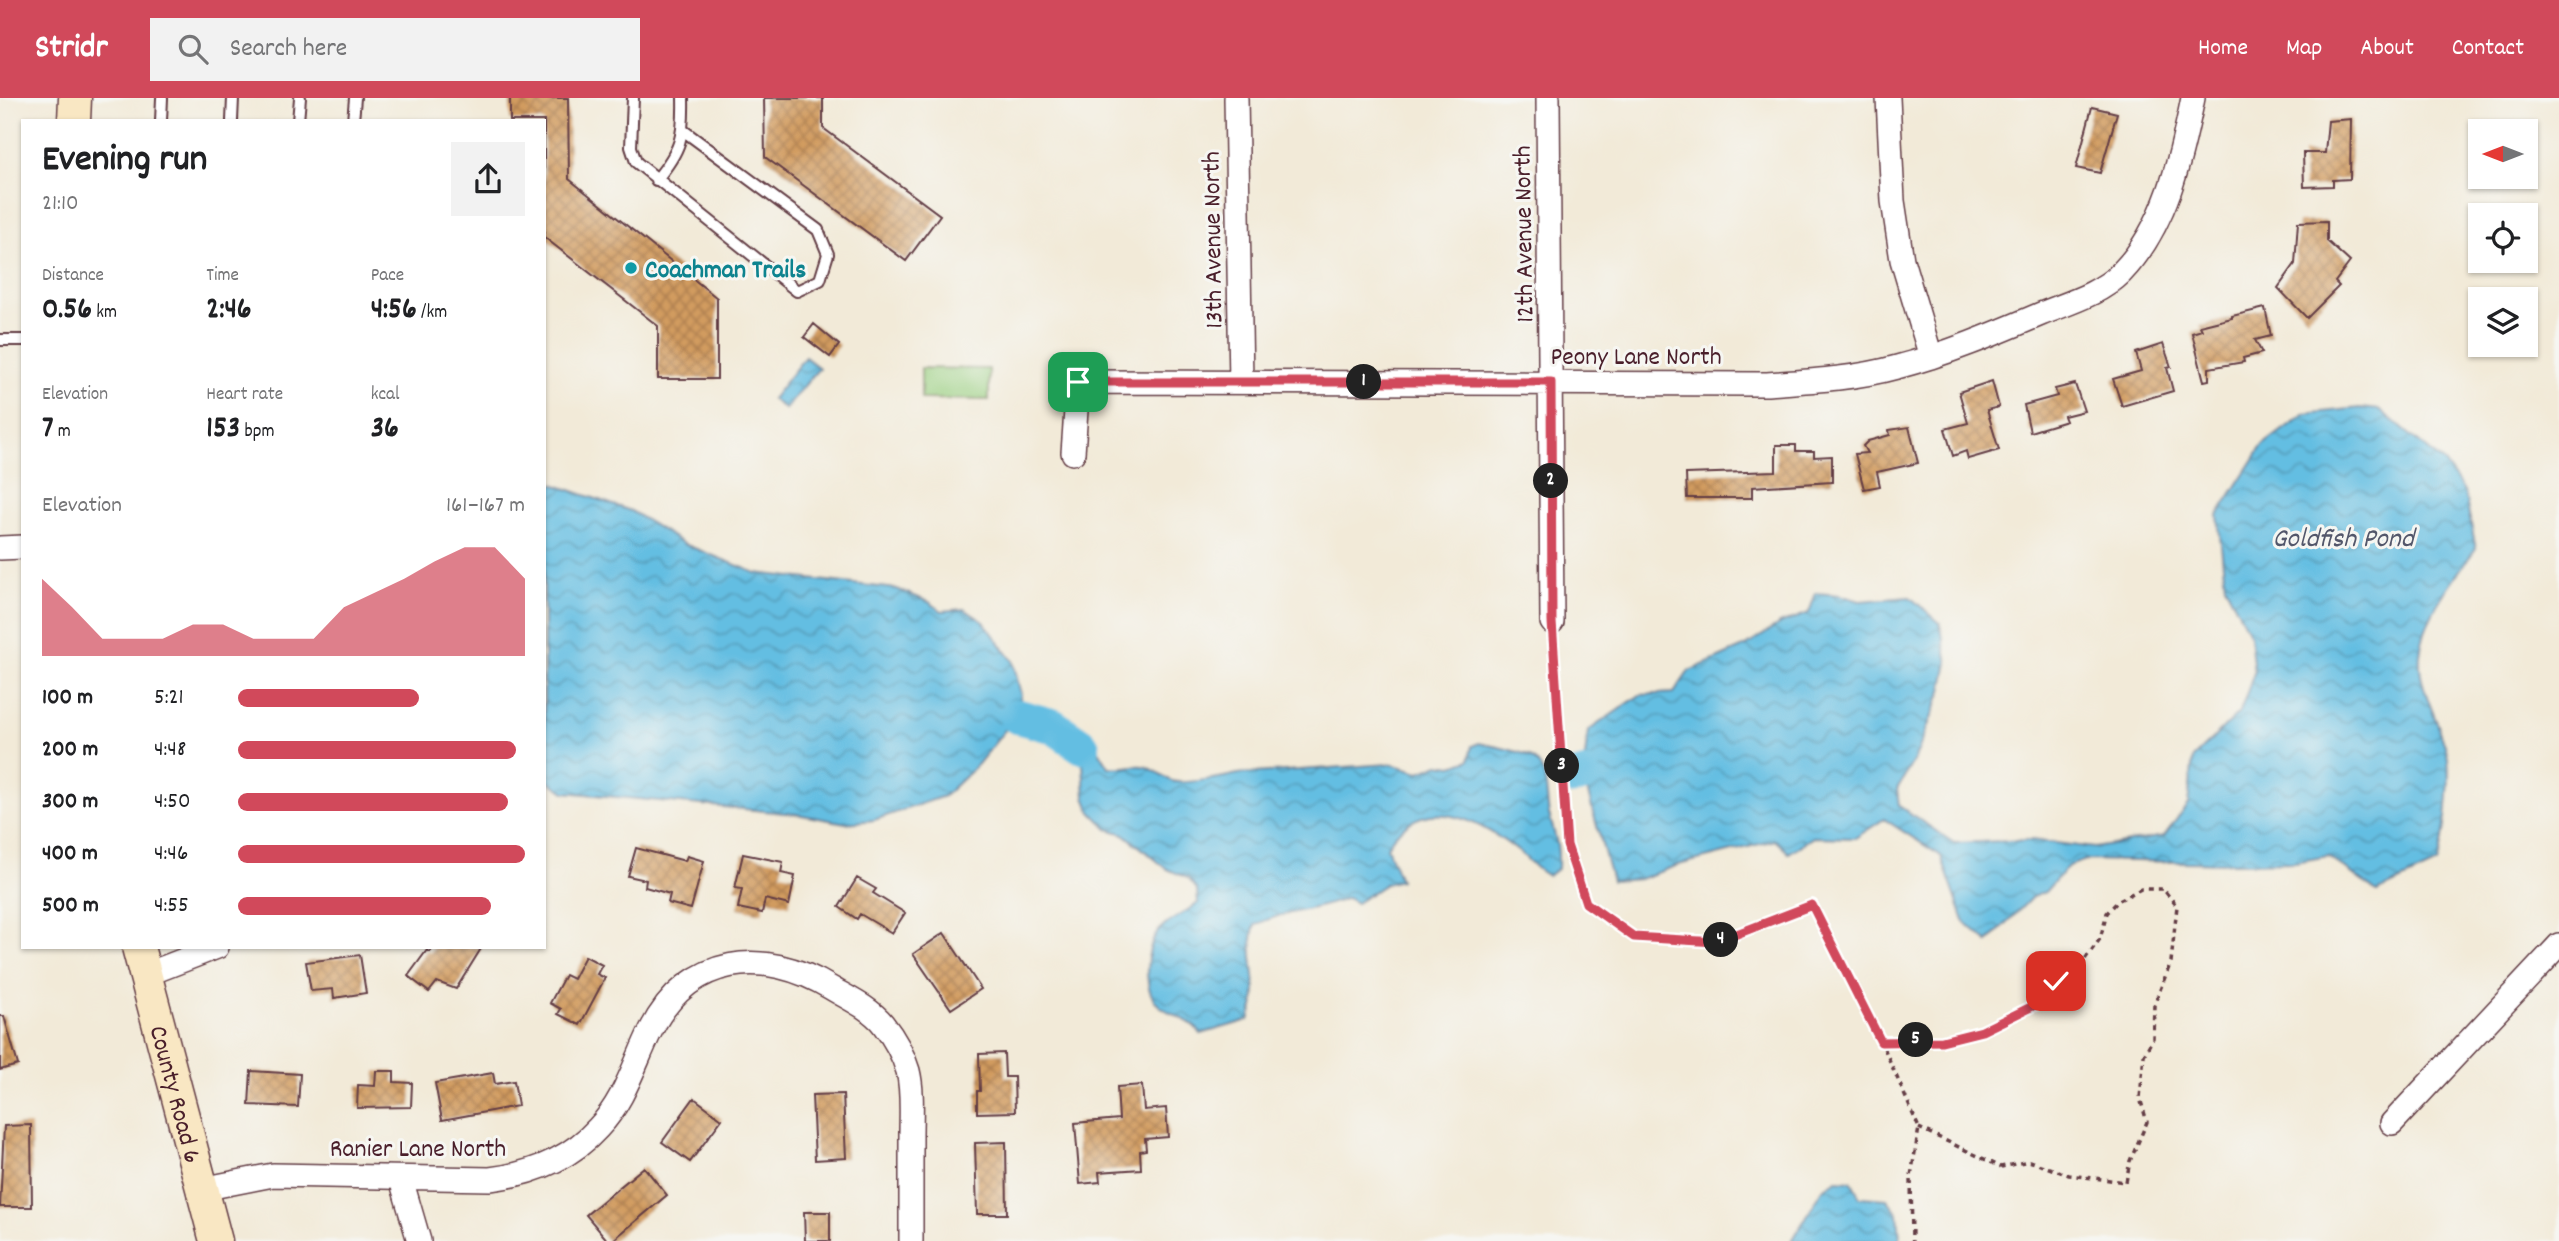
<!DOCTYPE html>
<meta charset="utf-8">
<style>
body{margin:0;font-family:Dekko,sans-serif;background:#f2f2f2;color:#202124;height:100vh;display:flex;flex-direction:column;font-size:26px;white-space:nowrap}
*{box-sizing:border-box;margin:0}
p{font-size:23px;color:#757577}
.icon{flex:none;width:38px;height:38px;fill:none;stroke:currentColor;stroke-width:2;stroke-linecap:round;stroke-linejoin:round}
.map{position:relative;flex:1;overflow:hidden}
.panel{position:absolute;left:21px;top:21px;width:525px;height:830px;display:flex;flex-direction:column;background:#fff;border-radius:0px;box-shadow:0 2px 5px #0004}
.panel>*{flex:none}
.needle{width:46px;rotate:270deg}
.fabs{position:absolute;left:2468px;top:21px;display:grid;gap:14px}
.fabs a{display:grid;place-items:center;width:70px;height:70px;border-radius:0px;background:#fff;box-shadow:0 2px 5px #0004;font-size:35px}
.pin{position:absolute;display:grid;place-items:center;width:60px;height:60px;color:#fff;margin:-30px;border-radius:14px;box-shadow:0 4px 10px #0006}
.km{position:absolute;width:35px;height:35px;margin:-18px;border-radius:50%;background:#222;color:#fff;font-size:19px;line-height:35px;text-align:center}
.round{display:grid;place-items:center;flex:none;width:74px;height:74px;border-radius:0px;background:#f2f2f2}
.summary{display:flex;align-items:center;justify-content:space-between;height:119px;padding:0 21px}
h1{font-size:38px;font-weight:800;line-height:52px}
.stats{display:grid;grid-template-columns:repeat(3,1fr);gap:10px;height:119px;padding:7px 21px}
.stats div{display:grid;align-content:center}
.stats b{font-size:30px;font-weight:800}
.stats small{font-size:19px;font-weight:400}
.stats p{font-size:19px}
.chart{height:196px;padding:14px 21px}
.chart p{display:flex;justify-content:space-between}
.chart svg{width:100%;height:126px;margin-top:7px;fill:#d1495b;opacity:.7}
ul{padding:0 21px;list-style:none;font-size:23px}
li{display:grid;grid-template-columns:112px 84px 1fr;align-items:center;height:52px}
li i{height:18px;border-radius:9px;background:#d1495b}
header{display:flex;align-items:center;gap:42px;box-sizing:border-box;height:98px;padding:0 35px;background:#d1495b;color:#fff}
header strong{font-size:33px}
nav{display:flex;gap:38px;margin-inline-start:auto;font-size:24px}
.search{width:490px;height:63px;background:#f2f2f2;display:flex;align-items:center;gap:18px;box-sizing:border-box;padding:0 24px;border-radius:0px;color:#757577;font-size:26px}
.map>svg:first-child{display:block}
.garden{fill:#9acf80;stroke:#727756;stroke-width:2}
.water{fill:url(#water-waves);stroke:#576e86;stroke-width:2}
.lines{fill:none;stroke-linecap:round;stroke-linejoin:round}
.river{stroke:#64bee2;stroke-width:35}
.building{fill:url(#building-cross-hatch)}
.service-casing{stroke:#633d45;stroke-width:14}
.minor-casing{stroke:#633d45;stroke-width:26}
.secondary-casing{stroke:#633d45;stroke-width:35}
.path{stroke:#633d45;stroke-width:3.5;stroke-dasharray:5 5;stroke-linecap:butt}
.service{stroke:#fff;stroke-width:10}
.minor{stroke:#fff;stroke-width:23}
.secondary{stroke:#f9e7c3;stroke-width:32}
.route-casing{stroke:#fff;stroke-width:14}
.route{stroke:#d1495b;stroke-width:9}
.culture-dot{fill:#0f9aa8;stroke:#f6f6f2;stroke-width:2.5}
.labels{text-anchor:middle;stroke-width:6;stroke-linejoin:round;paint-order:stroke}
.street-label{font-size:26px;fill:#4a1f2b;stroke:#f6f6f2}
.culture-label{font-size:26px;font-weight:bold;fill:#0d838f;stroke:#f6f6f2;text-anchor:start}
.water-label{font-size:28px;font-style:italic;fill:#53576b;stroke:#f6f6f2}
</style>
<header>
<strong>Stridr</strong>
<div class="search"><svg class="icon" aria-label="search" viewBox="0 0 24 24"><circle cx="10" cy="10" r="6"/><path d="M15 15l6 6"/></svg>Search here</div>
<nav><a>Home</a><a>Map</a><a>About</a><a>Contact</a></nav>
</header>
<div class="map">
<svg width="2559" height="1143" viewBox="0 0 2559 1143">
<defs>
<pattern id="water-waves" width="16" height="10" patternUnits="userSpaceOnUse" patternTransform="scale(1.75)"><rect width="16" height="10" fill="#64bee2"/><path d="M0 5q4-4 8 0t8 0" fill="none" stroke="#549ab7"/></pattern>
<pattern id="building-cross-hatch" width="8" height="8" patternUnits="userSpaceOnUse" patternTransform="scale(1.75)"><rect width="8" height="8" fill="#d19b5f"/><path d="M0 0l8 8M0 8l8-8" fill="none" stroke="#ac7e4f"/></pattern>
</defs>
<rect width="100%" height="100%" fill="#f6f6f2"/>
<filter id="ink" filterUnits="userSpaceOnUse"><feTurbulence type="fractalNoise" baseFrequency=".0143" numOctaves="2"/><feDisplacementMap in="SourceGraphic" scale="14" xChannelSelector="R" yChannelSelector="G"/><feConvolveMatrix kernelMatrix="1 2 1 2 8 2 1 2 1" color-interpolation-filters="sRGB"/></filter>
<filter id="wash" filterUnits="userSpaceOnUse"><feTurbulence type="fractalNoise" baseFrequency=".00686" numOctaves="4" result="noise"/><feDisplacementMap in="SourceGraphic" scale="28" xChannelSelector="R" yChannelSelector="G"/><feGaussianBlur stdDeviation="1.57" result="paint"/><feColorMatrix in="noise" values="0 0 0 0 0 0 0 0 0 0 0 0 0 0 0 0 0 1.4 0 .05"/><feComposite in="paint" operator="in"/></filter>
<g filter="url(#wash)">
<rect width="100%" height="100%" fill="#f2ead8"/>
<path class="garden" d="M921 270 989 271V302L921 301Z"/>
<path class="water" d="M805 259 819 270 785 311 772 301Z
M2360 310 2380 312 2444 365 2464 393 2476 450C2453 483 2424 515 2420 557 2417 589 2440 624 2447 655 2452 678 2445 743 2437 766L2377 794 2328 758 2295 764 2234 765 2086 762 2068 768 2045 794 2032 799 1988 844 1964 823 1941 758 1884 721 1855 740 1813 739 1789 755 1775 742 1678 767 1640 781 1612 783 1583 677 1588 633 1640 597 1674 595 1689 573 1746 548 1780 526 1809 515 1816 495 1840 497 1860 503 1910 499 1940 525 1948 565 1942 593 1915 660 1897 691 1899 708 1954 745 2031 742 2095 750 2164 738 2188 706 2193 660 2240 614 2254 575 2250 537 2225 487 2218 417 2263 347 2304 316Z
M544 383 631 413 684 446 756 475 897 491 929 504 942 513 964 511 984 524 1013 563 1021 597 1016 618 978 666 944 698 874 722 846 725 796 716 565 694 544 680Z
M1089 645 1100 654 1109 669C1121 671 1131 667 1142 668 1153 669 1163 679 1172 683 1181 687 1226 679 1238 676L1390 666 1420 674 1439 666 1453 668 1469 662 1472 648 1479 645C1491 648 1524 653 1532 660 1550 673 1545 698 1549 716 1555 739 1559 745 1558 770L1548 778C1534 771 1530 762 1519 754 1478 721 1422 692 1387 749L1400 782 1385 786 1356 805 1347 800C1317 813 1285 812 1255 827 1244 858 1264 887 1249 922L1201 936C1192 922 1174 918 1161 909 1142 895 1144 852 1158 834 1164 825 1188 813 1198 805L1197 791 1188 780 1167 771 1124 736 1108 731 1091 714 1085 699 1082 648Z
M1837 1082 1851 1083 1860 1099 1887 1101 1898 1115 1900 1143H1792L1823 1091Z"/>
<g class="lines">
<path class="river" d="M1016 618 1053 628 1082 648
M1571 680 1583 677"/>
</g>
<g id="blocks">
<path class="building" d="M510 0H568L569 81 717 200V281H658V228L544 139V23H510Z
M764 0H823V30L940 117 906 163 765 59Z
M2092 9 2117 15 2100 75 2076 70Z
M2351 21 2350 81 2333 82V88L2304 89 2303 55H2325L2328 23Z
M2327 123V143L2350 164 2335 184 2339 188 2307 220 2278 190 2295 166 2298 124Z
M2265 210 2271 238 2255 242 2262 255 2243 260 2244 264 2209 270V282L2204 283 2192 235 2202 232 2200 228 2232 220V218Z
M814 226 839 247 830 259 804 239Z
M2163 246 2171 269 2167 270 2173 293 2122 308 2113 281 2141 273 2136 255Z
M1992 283 1999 309 1987 312 1999 352 1968 361 1966 353 1953 358 1945 331 1968 325 1959 294Z
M2075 286 2084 313 2064 318 2066 323 2030 334 2024 307 2057 298 2055 291Z
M1909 329 1918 365 1877 374 1880 388 1864 391 1855 356 1867 355 1863 348 1868 343 1890 337 1889 332Z
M1776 347H1796V353H1814V359L1832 358V384L1752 389V400H1687L1686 376 1776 373Z
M636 750 685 763 687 758 704 763 691 811 668 805 670 796 645 789 646 782 628 778Z
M743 756 783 764 781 775 795 778 789 807 765 801 762 815 738 810 742 791 735 790Z
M857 780 876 791 873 795 905 815 892 835 860 816 857 821 839 809Z
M944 835 981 891 951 911 913 856Z
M434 849H482L456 891 437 884 429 894 408 878 427 852 430 854Z
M360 857 366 895 334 900 333 891 311 893 306 864Z
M585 858 602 867 597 876 605 880 580 927 558 916 561 911 550 905 565 877 573 881Z
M0 918H4L18 967 0 972Z
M1004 955 1005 979H1014L1015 1014 977 1015V993H980L979 956Z
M251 973 300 976 298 1009 249 1007Z
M376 973H394V984L412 985 411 1009 357 1010 358 987 375 988Z
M493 975 495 986 514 983 518 1008 442 1022 435 985Z
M1142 987 1144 1012 1166 1010 1168 1039 1145 1041 1146 1052 1140 1053 1141 1071 1099 1074 1100 1084 1080 1086 1075 1025 1119 1021 1117 989Z
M843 996 846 1060 815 1062 812 997Z
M694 1000 722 1021 690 1064 662 1044Z
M31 1027 32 1109H0L4 1028Z
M1006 1044 1007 1116H977L975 1045Z
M644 1069 667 1097 612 1143H608L586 1117Z
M804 1114H830V1143H805Z"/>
</g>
</g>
<g filter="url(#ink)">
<use href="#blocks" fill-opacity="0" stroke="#633d45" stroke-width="2"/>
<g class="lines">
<defs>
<path id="service" d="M633 0 631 49 636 64 797 193 820 182 828 156 818 132 684 33
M161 23 162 0
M232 23 233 0
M298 23 300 0
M353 23 355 0
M656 82C681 52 684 39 683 0
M0 242H23"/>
<path id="minor" d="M1236 0 1241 284
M1548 0 1552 524
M1888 0 1893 103 1902 162 1931 259
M1073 355 1078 284 1765 286C1809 283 1854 281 1897 269 1947 256 1994 236 2041 216 2068 205 2100 196 2121 175 2166 129 2181 60 2193 0
M0 450 23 449
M145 877 217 849
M2392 1025 2559 847
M401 1081 419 1143
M202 1091 273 1077 490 1081C532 1076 569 1062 598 1030 625 1002 634 966 651 932 689 857 764 849 831 890 848 900 870 910 883 926 894 940 903 956 908 973 913 993 911 1016 911 1037 911 1072 911 1108 911 1143"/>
<g id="secondary">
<path d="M74 23 75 0"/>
<path id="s1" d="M138 849 216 1143"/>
</g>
</defs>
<use href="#service" class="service-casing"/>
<use href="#minor" class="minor-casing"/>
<use href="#secondary" class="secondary-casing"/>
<path class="path" d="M1554 543 1567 747 1586 805 1634 839 1716 844 1813 807 1878 936 1919 1030 1911 1078 1912 1143
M1881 944 1942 943 1982 933 2037 906 2056 883 2082 865 2100 841 2107 815 2119 802 2141 791H2163L2177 808 2171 864 2154 907 2153 940 2144 957 2140 1000 2147 1024 2130 1063 2126 1084 2069 1077 2029 1063 2001 1069 1919 1030"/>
<use href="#service" class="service"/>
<use href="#minor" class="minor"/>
<use href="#secondary" class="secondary"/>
</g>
</g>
<g class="lines" filter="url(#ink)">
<defs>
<path id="route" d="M1078 284H1551L1552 524 1567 747 1586 805 1634 839 1716 844 1812 807 1881 944 1942 943 1982 933 2037 906 2056 883"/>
</defs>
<use href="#route" class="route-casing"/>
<use href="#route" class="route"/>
</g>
<circle class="culture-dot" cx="631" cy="170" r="7"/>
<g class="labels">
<g class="street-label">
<text transform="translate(1522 136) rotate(-91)" y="9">12th Avenue North</text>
<text transform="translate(1211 142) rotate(-91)" y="9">13th Avenue North</text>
<text x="1636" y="266">Peony Lane North</text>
<text dy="9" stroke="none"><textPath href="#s1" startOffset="152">County Road 6</textPath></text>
<text x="418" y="1058">Ranier Lane North</text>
</g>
<g class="culture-label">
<text x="645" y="179">Coachman Trails</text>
</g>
<g class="water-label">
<text x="2343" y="448">Goldfish Pond</text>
</g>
</g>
</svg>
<div class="fabs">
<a><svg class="needle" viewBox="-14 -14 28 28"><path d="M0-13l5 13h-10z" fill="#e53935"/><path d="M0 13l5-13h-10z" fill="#757577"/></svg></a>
<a><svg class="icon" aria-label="locate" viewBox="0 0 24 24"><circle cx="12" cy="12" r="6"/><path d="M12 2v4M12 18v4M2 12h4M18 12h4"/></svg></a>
<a><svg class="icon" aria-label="layers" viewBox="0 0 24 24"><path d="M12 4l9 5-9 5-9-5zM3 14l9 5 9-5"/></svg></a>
</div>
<div class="pin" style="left:1078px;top:284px;background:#1e9e55"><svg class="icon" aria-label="arrive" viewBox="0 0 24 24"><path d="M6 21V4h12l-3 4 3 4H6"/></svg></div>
<div class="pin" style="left:2056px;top:883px;background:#d93025"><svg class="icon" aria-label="check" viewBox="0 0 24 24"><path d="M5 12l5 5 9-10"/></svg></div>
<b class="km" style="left:1364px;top:284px">1</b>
<b class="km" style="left:1551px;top:383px">2</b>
<b class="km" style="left:1562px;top:668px">3</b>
<b class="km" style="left:1721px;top:842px">4</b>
<b class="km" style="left:1916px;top:942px">5</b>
<section class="panel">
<div class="summary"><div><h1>Evening run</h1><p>21:10</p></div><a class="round"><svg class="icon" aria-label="share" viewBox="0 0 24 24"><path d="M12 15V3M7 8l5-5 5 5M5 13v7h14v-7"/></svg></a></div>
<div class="stats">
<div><p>Distance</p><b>0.56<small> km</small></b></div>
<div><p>Time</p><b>2:46</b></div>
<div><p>Pace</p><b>4:56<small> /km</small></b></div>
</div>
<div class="stats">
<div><p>Elevation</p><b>7<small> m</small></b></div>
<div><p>Heart rate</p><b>153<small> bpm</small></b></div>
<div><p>kcal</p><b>36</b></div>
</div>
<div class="chart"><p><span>Elevation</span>161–167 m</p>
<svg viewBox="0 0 160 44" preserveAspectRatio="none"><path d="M0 44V17L10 27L20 38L30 38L40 38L50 33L60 33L70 38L80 38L90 38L100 27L110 22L120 17L130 11L140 6L150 6L160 17V44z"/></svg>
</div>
<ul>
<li><b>100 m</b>5:21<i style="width:63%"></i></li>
<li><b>200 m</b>4:48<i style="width:97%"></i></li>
<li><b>300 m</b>4:50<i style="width:94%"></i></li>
<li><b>400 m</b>4:46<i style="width:100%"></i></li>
<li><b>500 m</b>4:55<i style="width:88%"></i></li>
</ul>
</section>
</div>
